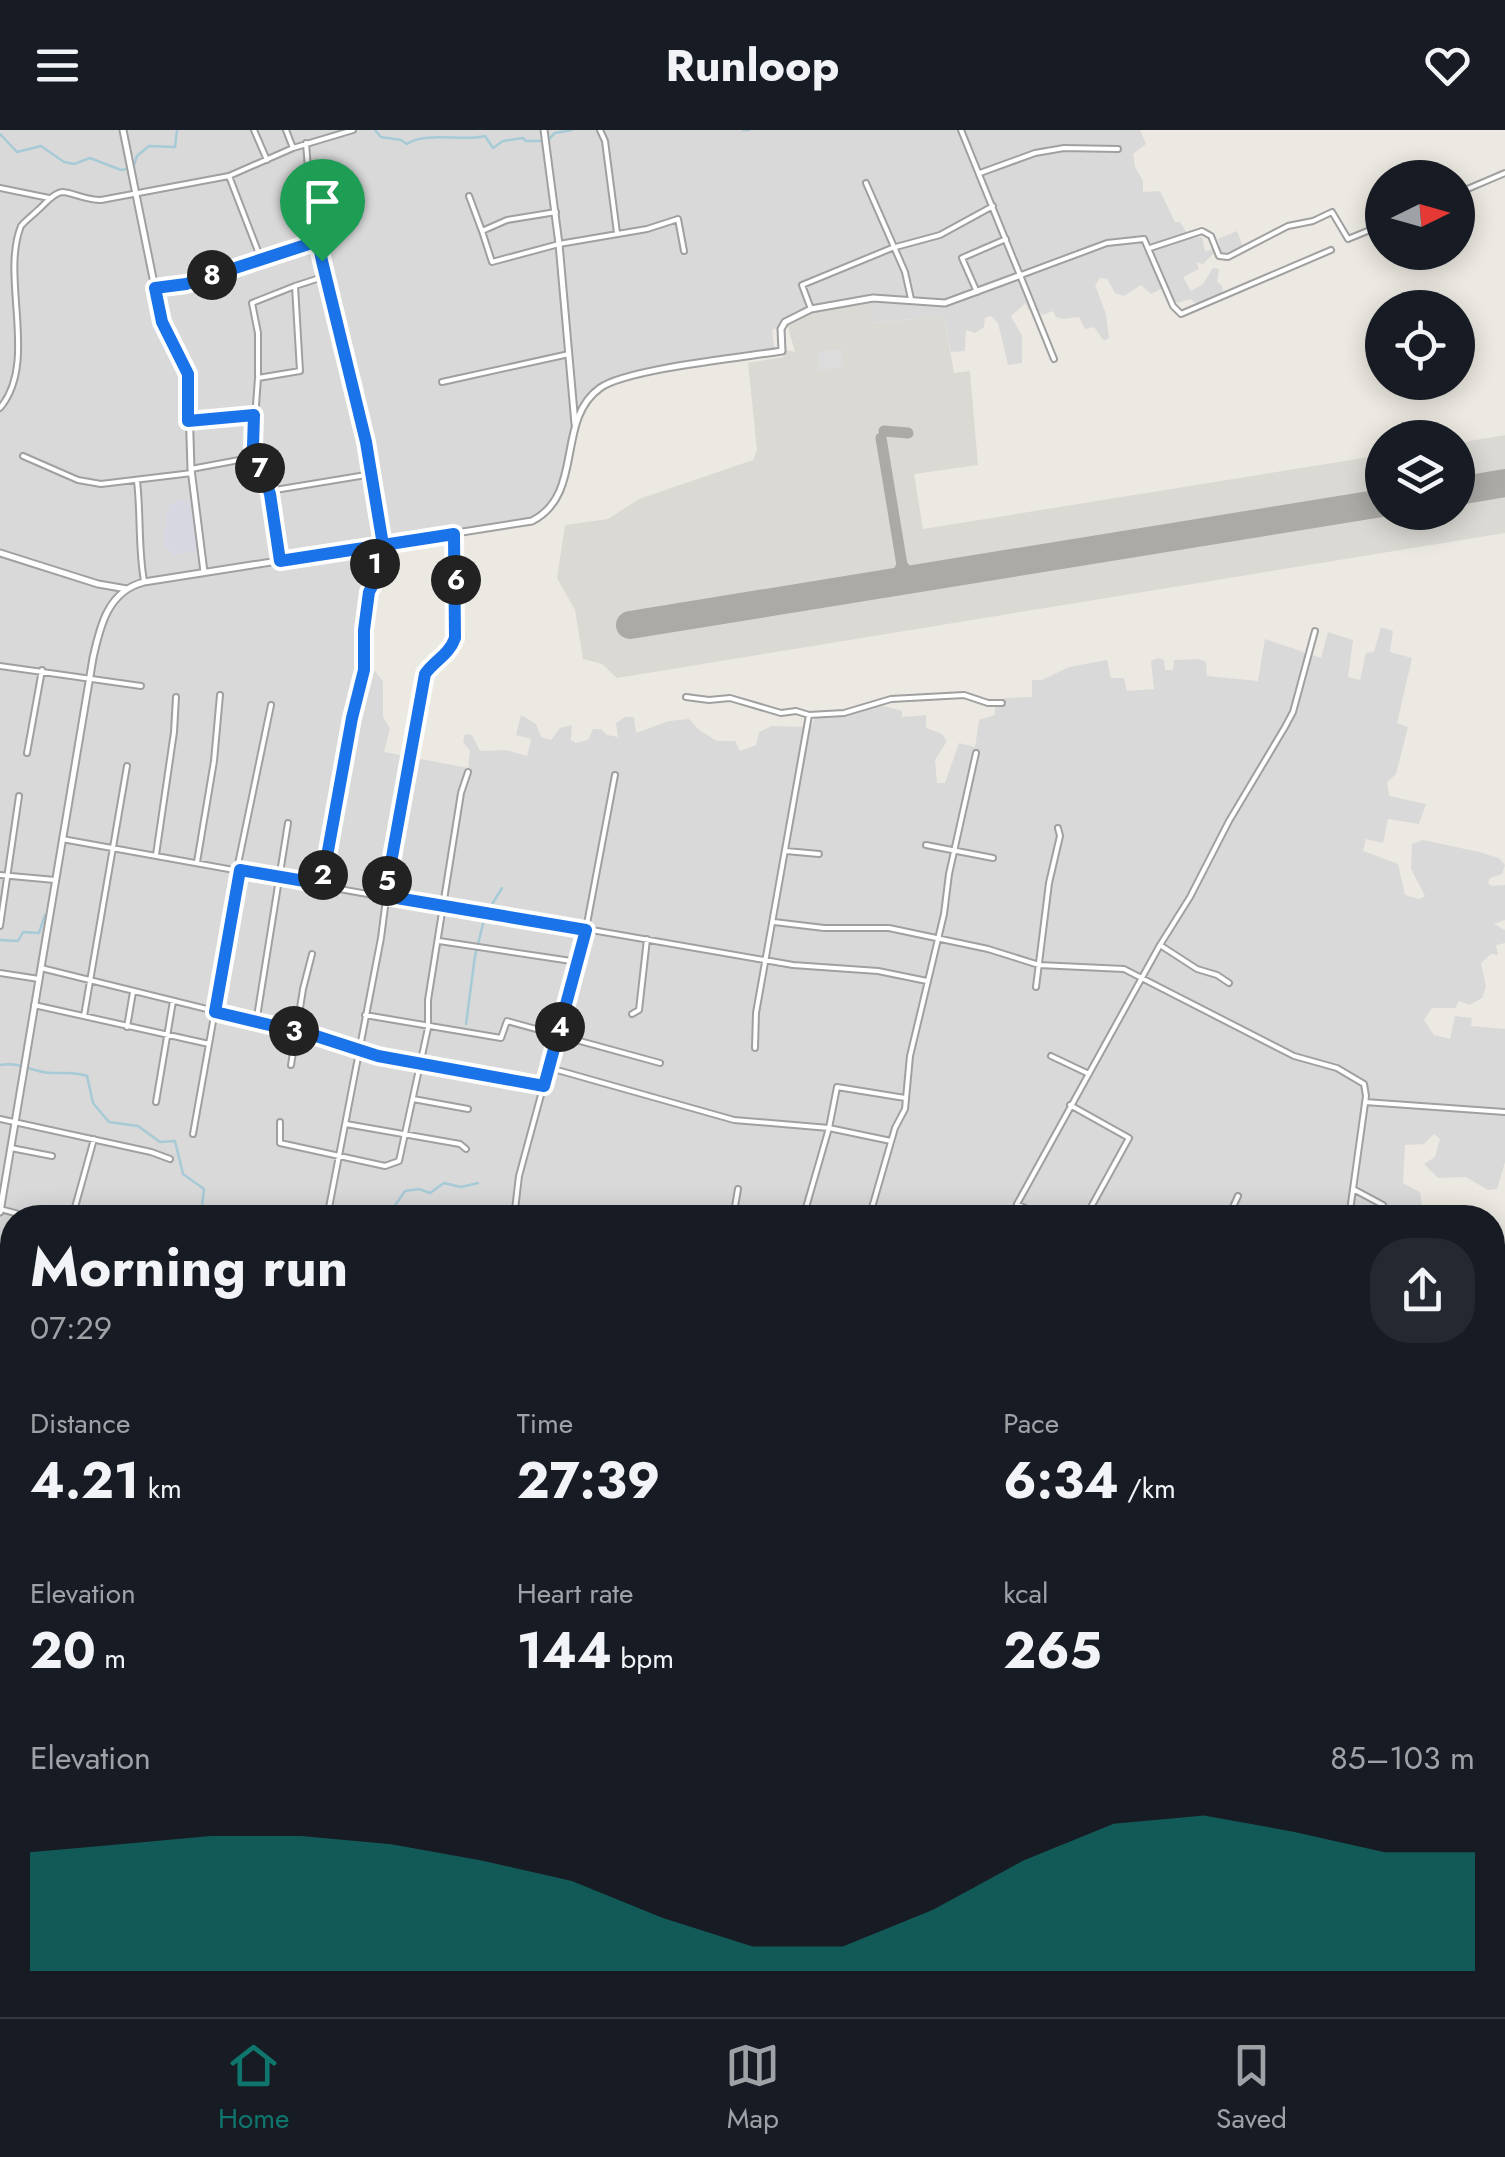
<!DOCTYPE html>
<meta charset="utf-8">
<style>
body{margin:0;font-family:Jost,sans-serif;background:#242831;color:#f1f3f6;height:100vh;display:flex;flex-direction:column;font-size:38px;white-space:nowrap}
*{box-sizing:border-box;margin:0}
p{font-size:32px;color:#9ea1a6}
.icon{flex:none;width:55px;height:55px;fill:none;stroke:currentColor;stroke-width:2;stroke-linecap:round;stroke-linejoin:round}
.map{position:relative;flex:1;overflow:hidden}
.panel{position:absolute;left:0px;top:1075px;width:1505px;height:812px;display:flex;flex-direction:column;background:#171b24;border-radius:40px 40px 0 0;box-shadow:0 5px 25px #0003}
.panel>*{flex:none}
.needle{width:65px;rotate:85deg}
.fabs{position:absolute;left:1365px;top:30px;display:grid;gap:20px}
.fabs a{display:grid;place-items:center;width:110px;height:110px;border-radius:50%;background:#171b24;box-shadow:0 5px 25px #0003;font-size:50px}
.pin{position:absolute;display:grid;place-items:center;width:85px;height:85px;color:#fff;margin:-102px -42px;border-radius:50% 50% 50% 0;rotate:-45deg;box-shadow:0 0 10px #0007}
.pin .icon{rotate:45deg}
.km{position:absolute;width:50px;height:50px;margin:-25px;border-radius:50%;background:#222;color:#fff;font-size:28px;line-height:50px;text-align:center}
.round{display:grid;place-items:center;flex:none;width:105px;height:105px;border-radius:40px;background:#242831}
.headline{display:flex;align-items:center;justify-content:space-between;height:170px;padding:0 30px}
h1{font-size:55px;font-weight:700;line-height:75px}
.stats{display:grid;grid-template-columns:repeat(3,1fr);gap:15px;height:170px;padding:10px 30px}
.stats div{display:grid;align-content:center}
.stats b{font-size:50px;font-weight:700}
.stats small{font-size:28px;font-weight:400}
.stats p{font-size:28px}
.chart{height:280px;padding:20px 30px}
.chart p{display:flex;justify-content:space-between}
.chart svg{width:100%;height:180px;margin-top:10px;fill:#0f766e;opacity:.7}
header{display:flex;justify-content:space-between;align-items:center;height:130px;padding:0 30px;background:#171b24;font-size:45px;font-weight:700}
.dock{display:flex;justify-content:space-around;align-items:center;height:140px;border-top:2px solid #363941;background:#171b24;font-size:28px;color:#9ea1a6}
.dock a{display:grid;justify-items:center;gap:5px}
.dock .active{color:#0f766e}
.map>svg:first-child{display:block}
.residential{fill:#dad9d9}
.airport{fill:#dbd9d4}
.parking{fill:#dcdcdc}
.plaza{fill:#d7d7e2}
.water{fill:#a6cad6}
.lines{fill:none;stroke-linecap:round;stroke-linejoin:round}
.stream{stroke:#a6cad6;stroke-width:2.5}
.ferry{stroke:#5278a2;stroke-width:2.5;stroke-dasharray:12 10;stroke-linecap:butt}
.taxiway{stroke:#abaaa6;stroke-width:11}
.runway{stroke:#abaaa6;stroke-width:28}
.minor-casing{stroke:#a0a0a0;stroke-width:8}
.tertiary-casing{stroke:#a0a0a0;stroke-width:9}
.minor{stroke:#fff;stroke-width:4}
.tertiary{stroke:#fff;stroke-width:5}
.rail{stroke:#6a6a6a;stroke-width:2.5;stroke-dasharray:20 20;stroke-linecap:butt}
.route-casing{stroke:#fff;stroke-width:20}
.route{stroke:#1a73e8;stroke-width:12}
</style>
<header><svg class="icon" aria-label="menu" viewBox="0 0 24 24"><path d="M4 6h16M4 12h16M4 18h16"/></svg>Runloop<svg class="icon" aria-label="heart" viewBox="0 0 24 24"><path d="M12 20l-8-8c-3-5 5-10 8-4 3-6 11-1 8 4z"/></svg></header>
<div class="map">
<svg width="1505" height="1887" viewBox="0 0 1505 1887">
<rect width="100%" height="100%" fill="#ece9e2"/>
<path class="residential" d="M0 0H1140L1146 14 1133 24 1135 37 1143 51V62L1160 61 1175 92H1180L1190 108 1202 107 1205 121 1220 118 1218 109 1237 101 1244 120 1213 124 1203 134 1196 132 1199 139 1183 147 1191 161 1203 154 1213 138 1219 139 1217 152 1222 156 1223 169 1195 173 1191 169 1177 173 1161 159 1151 164 1141 155 1124 166 1115 163 1107 149 1100 148 1095 155 1106 184 1109 208 1104 211 1094 197 1085 199 1079 187 1063 189 1056 187 1053 181 1043 185 1035 178 1028 180 1026 173 1011 186 1022 206V233L1008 235 998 193 991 186 985 188 984 197 975 203 966 200 965 221 951 222 944 186 871 193 870 171 838 176 772 200 775 224 606 250 590 262 579 278 558 356 545 385 532 392 385 417 365 499 366 531 383 551V587L390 598 384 622 468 638 470 621 463 612 465 604 472 605 480 621 506 620 527 626 531 609 516 605 521 585 536 594 541 607 551 610 560 598 572 595 571 610 576 613 588 610 593 599H601L607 605 618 607 616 593 625 587H634L636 603 669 591 689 589 699 600 717 611H735L740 621 756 615 759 602 772 596 811 597 817 582 883 576 902 581V587L926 585V598L942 604 947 611 935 630 937 653H945L959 613 975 617 979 590 995 585V574L1005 568 1032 567V550H1042L1069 537 1107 530 1111 548H1124L1127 561 1154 559 1151 531 1158 528 1164 530 1165 540H1173L1174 530 1199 529 1206 532 1207 546 1258 551 1265 509 1321 528 1328 502 1353 510 1348 547 1360 550 1366 523 1374 522 1381 497 1393 501 1390 522 1412 528 1397 593 1408 597 1396 644 1387 652 1389 666 1426 674 1419 694 1388 689 1383 713 1366 709 1363 721 1398 734 1405 765 1419 769 1425 766 1411 739 1412 714 1423 710 1479 722 1499 728 1505 735 1502 744 1490 748 1488 753 1492 756 1505 755V790L1494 794 1505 800V813L1496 815 1498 825 1491 824 1481 833 1486 857 1482 868 1470 875 1459 871 1455 878H1432L1424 890 1434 905 1450 909 1455 886 1472 888 1471 896 1505 899V1032L1497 1059 1488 1060 1466 1047 1438 1048 1424 1034 1435 1027 1440 1009 1434 1004 1424 1014 1405 1015 1403 1053 1420 1062 1424 1087 12 1088V1687L0 1686Z
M1493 1335 1505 1336V1424L1500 1428 1493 1426Z
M1492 1439 1500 1452H1505V1747L1503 1758 1493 1765Z"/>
<path class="airport" d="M870 171 872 193 944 186 954 243 970 241 978 335 914 344 923 399 1382 325V382H1458V313L1505 305V403L617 548 602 534 583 529 575 480 557 448 565 395 608 389 639 369 753 330 757 320 748 233 783 227 787 220 795 222 787 193 812 181Z"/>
<path class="parking" d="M842 219 844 236 819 241 817 222Z"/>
<path class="plaza" d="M180 370 190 373 197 421 174 425 164 415 166 385 170 375Z"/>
<path class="water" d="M0 1686 12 1687V1875H1492L1493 1803 1505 1804V1887H0Z"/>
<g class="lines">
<path class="stream" d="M375 0 381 7 401 10 407 14C426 1 464 12 485 6L493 18 503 11 523 8 526 11H547L555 3 572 0
M743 0H749
M0 4 17 22 41 16 64 32 74 34 90 28 121 40 133 38 137 26 149 16 175 17 177 0
M488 781 502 758
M0 810 18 811 23 802 39 803 45 785
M466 894 475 826 485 786
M0 935C17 932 27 939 43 942 59 945 71 940 87 946L93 973 109 992 138 996 160 1012 175 1011 183 1044 204 1059 202 1076 207 1088
M369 1088 389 1084 405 1061 419 1059 430 1063 444 1053 461 1057 478 1053
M599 1088 600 1078 610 1077"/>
<path class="ferry" d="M0 1860 12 1862
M140 1875 255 1887"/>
<path class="taxiway" d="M884 301 908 303
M881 308 902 435 911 445 921 447
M888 453 895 448 902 435"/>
<path class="runway" d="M1458 361 1505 353
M630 495 1382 373"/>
<defs>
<path id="minor" d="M254 0 267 30
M286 0 293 18
M600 0 605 11 617 103
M961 0 1054 229
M306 13C312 117 347 214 367 316 374 349 378 382 383 415
M980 43 1035 23 1064 18 1118 19
M229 46 293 18 353 0
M866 53 905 142 911 169
M0 58 49 68
M1458 63 1505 43
M469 66 482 101 507 90 556 82
M482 101 492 132 559 114 647 99 678 89 684 121
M1150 118 1202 101 1211 106 1219 126 1228 127 1288 96 1313 91 1332 82 1348 109 1382 95
M1021 145 1107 113 1144 109 1173 176 1181 184 1331 120
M155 158 186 154 318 111
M977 162 962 128 1006 109
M811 179 802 155 892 118 940 105 993 76
M258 246V203L252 173 295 156
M442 252 569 224
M0 278C39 232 0 148 21 96 25 91 33 85 38 80 44 75 54 62 63 62 74 63 85 70 101 70L229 46 261 129
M188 291 253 285
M23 326 78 350 101 354 192 343
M191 339 255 327
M137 351C141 385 138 417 144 451
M269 361 372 344
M279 431 270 364 253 316 258 248 300 241 295 156 326 146
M0 536 141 556
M686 567 709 570 730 568 781 583 796 581 809 585 844 583 891 569 964 565 988 573H1002
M27 623 42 540
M62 709 445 778 586 799 615 645
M926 715 993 728
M786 721 819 724
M156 725 174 602 176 567
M197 732 214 631 220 565
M237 739 271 575
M0 745 55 750
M322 754 352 588 361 565 359 555 364 539V500L369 462 377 449 374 417
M774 792 824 798H889L988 819 1039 835 1124 839 1294 926 1337 938 1364 954 1366 966 1349 1088
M0 796 19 666
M439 811 578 832
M1160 815 1197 839 1217 845 1229 853
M41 838 316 906 378 925 542 955
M0 843 39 849
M1036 857 1049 753 1060 706 1058 698
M34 875 209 914
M632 884 639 880 647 809
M365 885 501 908 507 891 660 933
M84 886 127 636
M256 893 288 693
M127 897 133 862
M755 918 756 883 809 585
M1051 926 1089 944
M291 935 303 859 312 824
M550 938 734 990 829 998 803 1088
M413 969 468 979
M156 972 173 871
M1365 972 1505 982
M1070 975 1129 1008 1085 1088
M0 989 151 1022 170 1029
M280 992V1013L385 1036 399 1031 428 898V870L461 663 468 642
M346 994 460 1014 466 1019
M193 1004 240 740
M891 1011 829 998 837 957 905 968
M11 1018 52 1026
M1355 1060 1383 1075
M0 1079 34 1088
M806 1079 846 1088
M72 1088 94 1009
M327 1088 381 808 395 699 425 544C435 530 449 525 455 508L454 404
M514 1088 519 1046 586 799 793 835 878 841 927 851
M733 1088 738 1059
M869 1088 895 998 905 979 910 926 944 784 949 744 976 623
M1028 1088 1027 1079 1017 1074 1160 815 1190 767 1229 691 1285 597 1293 582 1315 501
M1228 1088 1238 1066
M0 1134 12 1136
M0 1174 12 1177
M0 1258 12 1263
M0 1302 12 1306
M0 1355 12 1358
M0 1416 12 1418
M0 1547 7 1541 12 1527
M1 1547 12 1550
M1492 1561 1505 1560"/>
<path id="tertiary" d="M123 0 161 188 188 244 191 339 204 442
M544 0 559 114 575 294
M0 423 98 454 127 459
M0 1082 93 528C100 496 108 461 144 452L532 391C585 364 555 290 600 258 626 239 744 227 782 221L781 199 785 192 811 179 873 168 945 173 1021 145
M0 1570 12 1577
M1492 1690 1505 1689"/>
</defs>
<use href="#minor" class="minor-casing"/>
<use href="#tertiary" class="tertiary-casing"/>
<use href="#minor" class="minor"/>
<use href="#tertiary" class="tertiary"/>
<path class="rail" d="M0 1585 12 1590"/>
</g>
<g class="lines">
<defs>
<path id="route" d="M322 131 366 312 383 415 374 416 376 449 369 462 364 500V540L352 588 322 754 240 740 215 882 316 906 378 926 544 956 586 800 385 766 425 544C435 530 449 525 455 508L454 404 280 431 270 364 253 316 254 285 188 291V244L162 192 155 158 186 154 318 111 322 131"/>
</defs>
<use href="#route" class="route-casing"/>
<use href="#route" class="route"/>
</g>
</svg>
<div class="fabs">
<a><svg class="needle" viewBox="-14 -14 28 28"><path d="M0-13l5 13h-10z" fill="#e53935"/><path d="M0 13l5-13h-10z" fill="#9ea1a6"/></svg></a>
<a><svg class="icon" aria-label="locate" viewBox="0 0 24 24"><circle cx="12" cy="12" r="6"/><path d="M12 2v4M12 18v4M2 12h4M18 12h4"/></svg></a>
<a><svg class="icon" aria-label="layers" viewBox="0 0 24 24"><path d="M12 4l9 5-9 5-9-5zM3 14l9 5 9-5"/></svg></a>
</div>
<div class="pin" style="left:322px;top:131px;background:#1e9e55"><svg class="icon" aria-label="arrive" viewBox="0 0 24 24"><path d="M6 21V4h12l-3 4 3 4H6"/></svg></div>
<b class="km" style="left:375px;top:434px">1</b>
<b class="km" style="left:323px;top:745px">2</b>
<b class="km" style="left:294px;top:901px">3</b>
<b class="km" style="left:560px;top:897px">4</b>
<b class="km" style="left:387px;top:751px">5</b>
<b class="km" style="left:456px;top:450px">6</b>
<b class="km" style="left:260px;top:338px">7</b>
<b class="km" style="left:212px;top:145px">8</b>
<section class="panel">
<div class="headline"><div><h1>Morning run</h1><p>07:29</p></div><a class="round"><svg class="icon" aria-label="share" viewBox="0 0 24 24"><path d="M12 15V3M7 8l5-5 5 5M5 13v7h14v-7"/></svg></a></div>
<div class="stats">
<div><p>Distance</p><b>4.21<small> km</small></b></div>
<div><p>Time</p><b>27:39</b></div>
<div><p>Pace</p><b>6:34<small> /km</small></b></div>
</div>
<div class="stats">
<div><p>Elevation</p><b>20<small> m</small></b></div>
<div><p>Heart rate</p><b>144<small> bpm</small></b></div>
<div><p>kcal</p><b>265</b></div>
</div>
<div class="chart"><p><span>Elevation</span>85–103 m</p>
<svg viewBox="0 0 160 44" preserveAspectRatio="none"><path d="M0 44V15L10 13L20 11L30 11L40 13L50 17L60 22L70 31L80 38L90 38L100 29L110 17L120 8L130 6L140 10L150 15L160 15V44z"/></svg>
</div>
</section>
</div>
<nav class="dock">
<a class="active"><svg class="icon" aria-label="home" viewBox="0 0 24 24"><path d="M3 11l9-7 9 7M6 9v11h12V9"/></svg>Home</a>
<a><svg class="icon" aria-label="map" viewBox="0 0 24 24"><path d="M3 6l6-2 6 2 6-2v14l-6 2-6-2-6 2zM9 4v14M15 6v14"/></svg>Map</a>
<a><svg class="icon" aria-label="saved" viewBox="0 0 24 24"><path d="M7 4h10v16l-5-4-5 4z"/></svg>Saved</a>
</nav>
